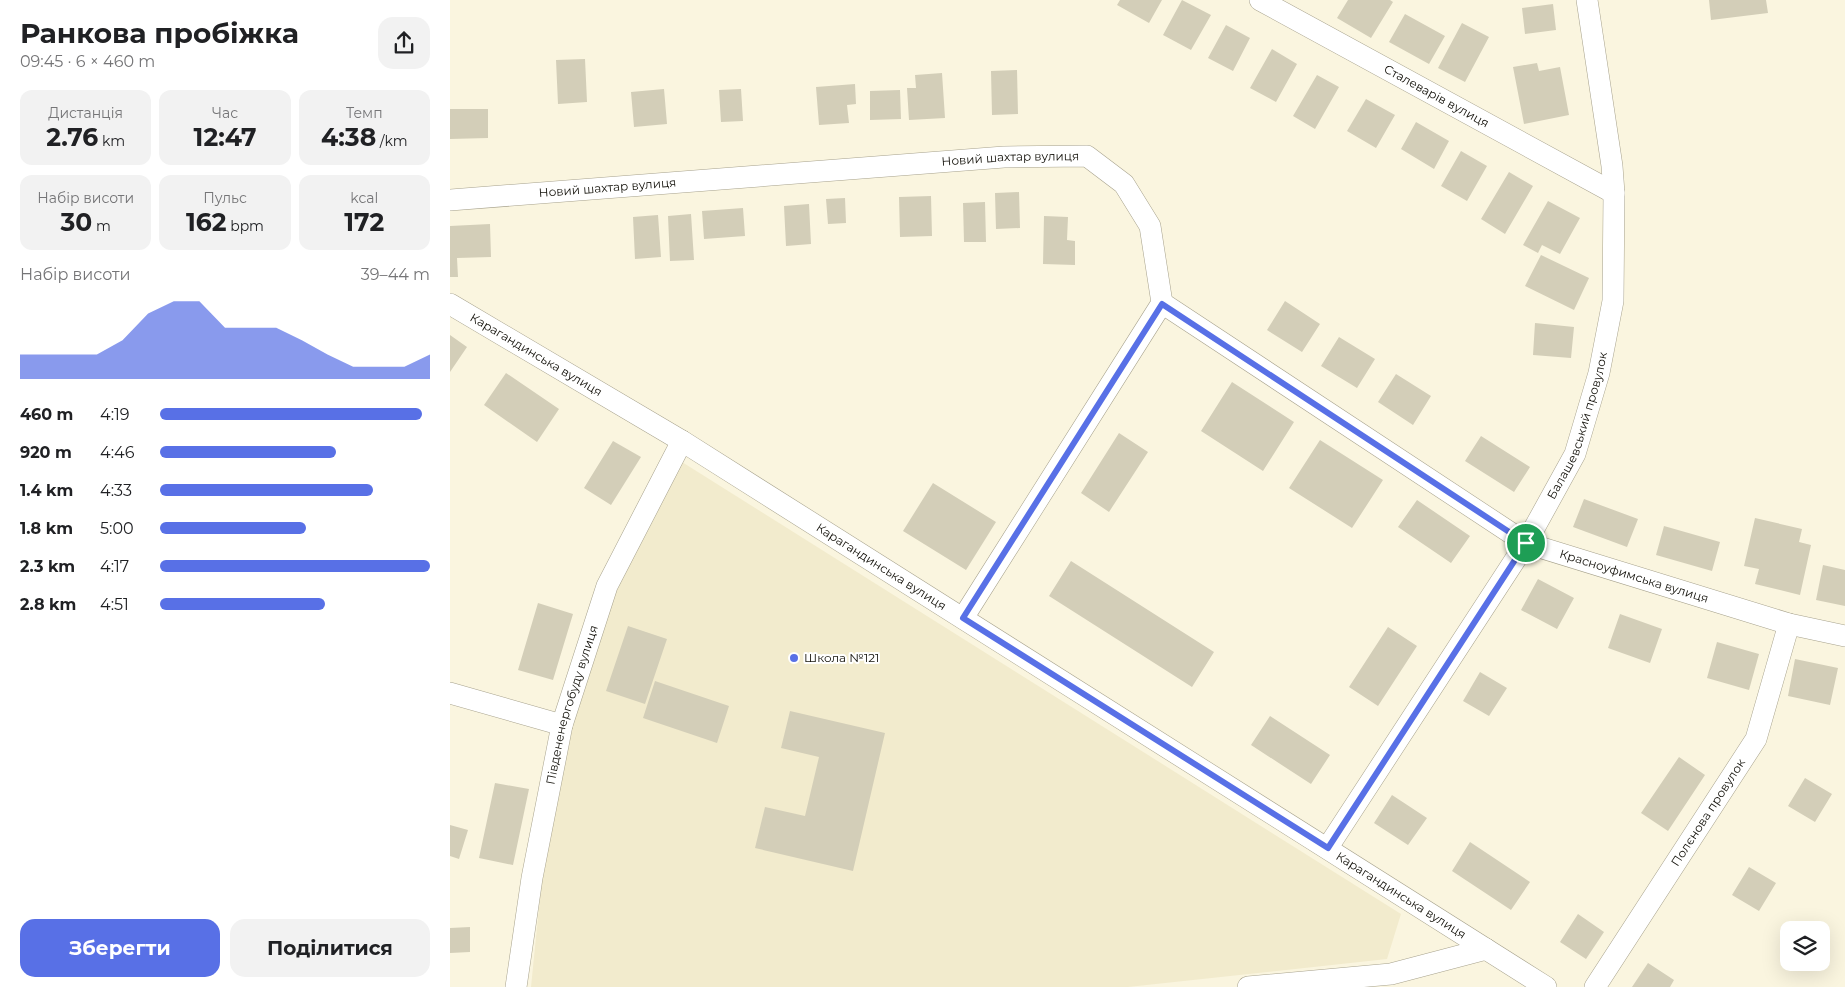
<!DOCTYPE html>
<html lang="uk">
<meta charset="utf-8">
<style>
body{margin:0;font-family:Montserrat,sans-serif;background:#f2f2f2;color:#202124;height:100vh;display:flex;flex-direction:column;font-size:19px;white-space:nowrap}
*{box-sizing:border-box;margin:0}
p{font-size:16px;color:#757577}
.icon{flex:none;width:28px;height:28px;fill:none;stroke:currentColor;stroke-width:2;stroke-linecap:round;stroke-linejoin:round}
.map{position:relative;flex:1;overflow:hidden}
.panel{display:flex;flex-direction:column;background:#fff;width:450px}
.panel>*{flex:none}
.controls{position:absolute;left:1330px;top:921px;display:grid;gap:10px}
.controls a{display:grid;place-items:center;width:50px;height:50px;border-radius:10px;background:#fff;box-shadow:0 5px 20px #0002;font-size:25px}
.pin{position:absolute;display:grid;place-items:center;width:42px;height:42px;color:#fff;margin:-21px;border:2px solid #fff;border-radius:50%;box-shadow:0 1px 5px #0007}
.round{display:grid;place-items:center;flex:none;width:52px;height:52px;border-radius:15px;background:#f2f2f2}
.overview{display:flex;align-items:center;justify-content:space-between;height:85px;padding:0 20px}
h1{font-size:28px;font-weight:700;line-height:38px}
.figures{display:grid;grid-template-columns:repeat(3,1fr);gap:8px;height:85px;padding:5px 20px}
.figures div{display:grid;align-content:center;border-radius:12px;background:#f2f2f2;text-align:center}
.figures b{font-size:25px;font-weight:700}
.figures small{font-size:14px;font-weight:400}
.figures p{font-size:14px}
.chart{height:140px;padding:10px 20px}
.chart p{display:flex;justify-content:space-between}
.chart svg{width:100%;height:90px;margin-top:5px;fill:#5870e6;opacity:.7}
.button{display:flex;gap:10px;margin-top:auto;padding:10px 20px}
.button a{flex:1;height:58px;border-radius:15px;background:#5870e6;color:#fff;font-size:20px;font-weight:700;line-height:58px;text-align:center}
.button a+a{background:#f2f2f2;color:#202124}
ul{padding:0 20px;list-style:none;font-size:16px}
li{display:grid;grid-template-columns:80px 60px 1fr;align-items:center;height:38px}
li i{height:12px;border-radius:6px;background:#5870e6}
main{display:flex;flex:1;min-height:0}
.map>svg:first-child{display:block}
.built{fill:#f2ebcd}
.building{fill:#d3ceb8}
.lines{fill:none;stroke-linecap:round;stroke-linejoin:round}
.street-casing{stroke:#a7a28d;stroke-width:22}
.street{stroke:#fff;stroke-width:21}
.route-casing{stroke:#fff;stroke-width:10}
.route{stroke:#5870e6;stroke-width:6}
.poi-dot{fill:#5870e6;stroke:#fff;stroke-width:2}
.labels{text-anchor:middle;stroke-width:4;stroke-linejoin:round;paint-order:stroke}
.street-label{font-size:12px;fill:#110f08;stroke:#fff}
.poi-label{font-size:12px;fill:#110f08;stroke:#fff;text-anchor:start}
</style>
<main>
<section class="panel">
<div class="overview"><div><h1>Ранкова пробіжка</h1><p>09:45 · 6 × 460 m</p></div><a class="round"><svg class="icon" aria-label="share" viewBox="0 0 24 24"><path d="M12 15V3M7 8l5-5 5 5M5 13v7h14v-7"/></svg></a></div>
<div class="figures">
<div><p>Дистанція</p><b>2.76<small> km</small></b></div>
<div><p>Час</p><b>12:47</b></div>
<div><p>Темп</p><b>4:38<small> /km</small></b></div>
</div>
<div class="figures">
<div><p>Набір висоти</p><b>30<small> m</small></b></div>
<div><p>Пульс</p><b>162<small> bpm</small></b></div>
<div><p>kcal</p><b>172</b></div>
</div>
<div class="chart"><p><span>Набір висоти</span>39–44 m</p>
<svg viewBox="0 0 160 44" preserveAspectRatio="none"><path d="M0 44V32L10 32L20 32L30 32L40 25L50 12L60 6L70 6L80 19L90 19L100 19L110 25L120 32L130 38L140 38L150 38L160 32V44z"/></svg>
</div>
<ul>
<li><b>460 m</b>4:19<i style="width:97%"></i></li>
<li><b>920 m</b>4:46<i style="width:65%"></i></li>
<li><b>1.4 km</b>4:33<i style="width:79%"></i></li>
<li><b>1.8 km</b>5:00<i style="width:54%"></i></li>
<li><b>2.3 km</b>4:17<i style="width:100%"></i></li>
<li><b>2.8 km</b>4:51<i style="width:61%"></i></li>
</ul>
<div class="button"><a>Зберегти</a><a>Поділитися</a></div>
</section>
<div class="map">
<svg width="1395" height="987" viewBox="0 0 1395 987">
<rect width="100%" height="100%" fill="#faf5df"/>
<path class="built" d="M232 462 951 914 937 959 678 987H81L92 878 122 728 166 588Z"/>
<path class="building" d="M670 0H712L699 23 667 5Z
M732 0 761 15 741 50 713 35Z
M898 0H940L943 2 921 38 887 18Z
M1259 0H1316L1318 13 1261 20Z
M1103 4 1106 30 1075 34 1072 8Z
M955 14 995 36 979 64 939 42Z
M1012 23 1039 37 1015 82 988 68Z
M776 25 800 38 783 71 758 58Z
M822 49 847 64 826 102 800 88Z
M135 59 137 102 108 104 106 60Z
M1087 63 1089 71 1110 67 1119 115 1074 124 1063 67Z
M567 70 568 114 542 115 541 71Z
M492 73 495 118 459 120 457 88H466L465 75Z
M867 75 889 87 865 129 843 116Z
M405 84 406 104 397 105 399 123 369 125 366 87Z
M214 89 217 124 184 127 181 92Z
M291 89 293 121 271 122 269 90Z
M450 90 451 119 420 120V91Z
M916 99 945 115 926 148 897 131Z
M0 109H38V138L0 139Z
M966 122 999 141 984 169 951 149Z
M1011 151 1037 166 1017 201 991 186Z
M1059 172 1083 186 1055 234 1031 219Z
M569 192 570 228 546 229 545 193Z
M481 196 482 236 450 237 449 197Z
M395 198 396 223 378 224 376 199Z
M1098 201 1130 218 1110 254 1092 245 1088 253 1073 245Z
M535 202 536 242H514L513 203Z
M359 204 361 244 336 246 334 206Z
M293 208 295 236 254 239 252 211Z
M241 214 244 260 220 261 218 216Z
M208 215 211 257 185 259 183 217Z
M594 216 618 217 617 240 625 241V265L593 264Z
M40 224 41 257 7 258 8 277H0V226Z
M1091 255 1139 278 1124 310 1075 286Z
M835 301 870 324 852 352 817 330Z
M1085 323 1124 327 1121 358 1083 355Z
M0 335 17 347 0 372Z
M889 337 925 359 907 388 871 366Z
M56 373 109 409 87 442 34 405Z
M946 374 981 396 963 425 928 402Z
M782 382 844 422 813 471 751 431Z
M669 433 698 452 659 512 631 493Z
M1031 436 1080 467 1064 492 1015 461Z
M870 440 933 480 902 528 839 488Z
M163 441 191 457 161 505 134 488Z
M483 483 546 522 516 570 453 531Z
M1134 499 1188 519 1177 547 1123 527Z
M967 500 1020 536 1001 563 948 527Z
M1305 518 1352 529 1349 542 1361 545 1350 595 1305 584 1309 569 1294 566Z
M1214 526 1270 542 1262 571 1206 555Z
M621 561 764 652 742 687 599 596Z
M1373 565 1395 570V606L1366 600Z
M1088 579 1124 598 1107 629 1071 610Z
M88 603 123 614 103 680 68 670Z
M1170 614 1212 629 1200 663 1158 648Z
M178 626 217 639 195 704 156 691Z
M938 627 967 646 928 706 899 687Z
M1267 642 1309 654 1299 690 1257 678Z
M1345 659 1388 668 1380 705 1338 696Z
M1030 672 1057 688 1039 716 1013 701Z
M205 681 279 706 267 743 193 718Z
M340 711 435 733 403 871 305 848 315 807 355 816 369 757 331 748Z
M820 716 880 755 861 784 801 745Z
M1229 757 1255 775 1218 831 1191 813Z
M1355 778 1382 794 1365 822 1338 806Z
M45 783 79 789 63 865 29 858Z
M942 795 977 818 958 845 924 823Z
M0 825 18 830 9 859 0 856Z
M1020 842 1080 882 1061 910 1002 871Z
M1299 867 1326 883 1309 911 1282 895Z
M1128 914 1154 932 1136 959 1110 942Z
M20 927V952L0 953V928Z
M1198 963 1224 980 1220 987H1182Z"/>
<g class="lines">
<defs>
<g id="street">
<path id="s1" d="M810 0 1164 193"/>
<path id="s2" d="M0 200 554 157 637 156 674 184 700 226 712 303 513 618"/>
<path id="s3" d="M712 303 1076 543 1339 624 1395 636"/>
<path id="s4" d="M0 304 232 441 1096 987"/>
<path d="M0 693 112 725"/>
<path id="s5" d="M878 847 1076 543 1125 454 1149 373 1163 301 1164 193 1162 166 1137 0"/>
<path id="s6" d="M66 987 82 878 112 725 157 586 232 441"/>
<path d="M798 987 941 974 1036 949"/>
<path id="s7" d="M1145 987 1306 739 1339 624"/>
</g>
</defs>
<use href="#street" class="street-casing"/>
<use href="#street" class="street"/>
</g>
<g class="lines">
<defs>
<path id="route" d="M712 304 1076 543 878 848 513 618Z"/>
</defs>
<use href="#route" class="route-casing"/>
<use href="#route" class="route"/>
</g>
<circle class="poi-dot" cx="344" cy="658" r="5"/>
<g class="labels">
<g class="street-label">
<text dy="4" stroke="none"><textPath href="#s1" startOffset="201">Сталеварів вулиця</textPath></text>
<text dy="4" stroke="none"><textPath href="#s2" startOffset="562">Новий шахтар вулиця</textPath></text>
<text dy="4" stroke="none"><textPath href="#s2" startOffset="158">Новий шахтар вулиця</textPath></text>
<text dy="4" stroke="none"><textPath href="#s4" startOffset="100">Карагандинська вулиця</textPath></text>
<text dy="4" stroke="none"><textPath href="#s5" startOffset="492">Балашевський провулок</textPath></text>
<text dy="4" stroke="none"><textPath href="#s4" startOffset="505">Карагандинська вулиця</textPath></text>
<text dy="4" stroke="none"><textPath href="#s3" startOffset="549">Красноуфимська вулиця</textPath></text>
<text dy="4" stroke="none"><textPath href="#s6" startOffset="288">Південенергобуду вулиця</textPath></text>
<text dy="4" stroke="none"><textPath href="#s7" startOffset="208">Полєнова провулок</textPath></text>
<text dy="4" stroke="none"><textPath href="#s4" startOffset="1120">Карагандинська вулиця</textPath></text>
</g>
<g class="poi-label">
<text x="354" y="662">Школа №121</text>
</g>
</g>
</svg>
<div class="controls">
<a><svg class="icon" aria-label="layers" viewBox="0 0 24 24"><path d="M12 4l9 5-9 5-9-5zM3 14l9 5 9-5"/></svg></a>
</div>
<div class="pin" style="left:1076px;top:543px;background:#1e9e55"><svg class="icon" aria-label="arrive" viewBox="0 0 24 24"><path d="M6 21V4h12l-3 4 3 4H6"/></svg></div>
</div>
</main>
